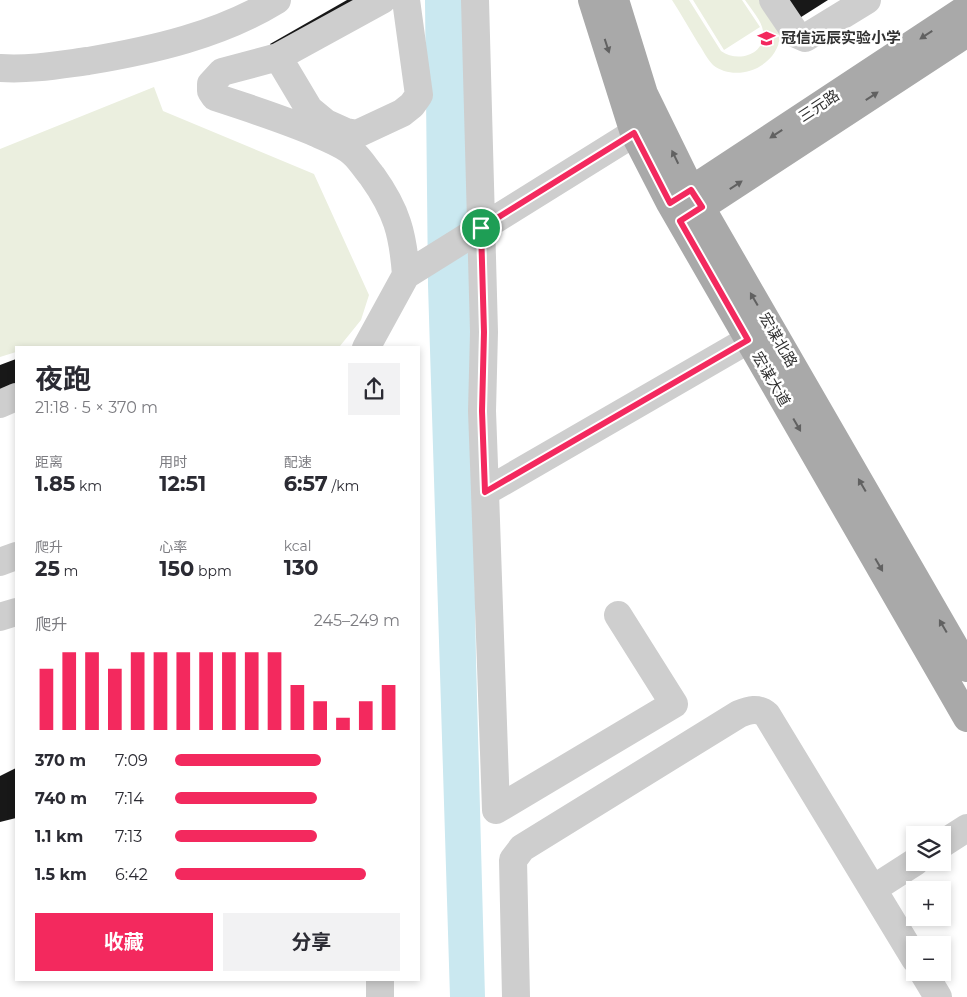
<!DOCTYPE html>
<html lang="zh">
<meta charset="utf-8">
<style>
body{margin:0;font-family:Montserrat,"Noto Sans SC",sans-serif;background:#f2f2f3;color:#2b2b33;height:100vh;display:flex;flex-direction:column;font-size:19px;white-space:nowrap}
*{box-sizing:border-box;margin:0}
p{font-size:16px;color:#7c7c81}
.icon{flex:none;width:28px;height:28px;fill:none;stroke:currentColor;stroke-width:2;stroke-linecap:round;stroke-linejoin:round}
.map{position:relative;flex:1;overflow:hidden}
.panel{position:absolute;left:15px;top:346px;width:405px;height:635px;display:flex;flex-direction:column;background:#fff;border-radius:0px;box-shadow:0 2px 8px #0003}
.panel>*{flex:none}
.buttons{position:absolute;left:906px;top:826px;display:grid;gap:10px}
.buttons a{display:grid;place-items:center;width:45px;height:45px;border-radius:0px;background:#fff;box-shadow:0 2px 8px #0003;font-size:25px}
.pin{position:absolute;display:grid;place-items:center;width:42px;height:42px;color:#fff;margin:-21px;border:2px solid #fff;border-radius:50%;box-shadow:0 1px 5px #0007}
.round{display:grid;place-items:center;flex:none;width:52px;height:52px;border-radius:0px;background:#f2f2f3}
.summary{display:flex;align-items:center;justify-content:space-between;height:85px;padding:0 20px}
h1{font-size:28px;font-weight:700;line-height:38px}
.figures{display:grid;grid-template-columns:repeat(3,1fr);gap:8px;height:85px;padding:5px 20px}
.figures div{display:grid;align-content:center}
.figures b{font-size:21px;font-weight:700}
.figures small{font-size:14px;font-weight:400}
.figures p{font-size:14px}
.chart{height:140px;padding:10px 20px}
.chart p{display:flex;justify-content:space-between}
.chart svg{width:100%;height:90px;margin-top:5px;stroke:#f3295e;stroke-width:6}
.action{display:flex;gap:10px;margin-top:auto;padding:10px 20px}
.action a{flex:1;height:58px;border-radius:0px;background:#f3295e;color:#fff;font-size:20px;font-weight:700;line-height:58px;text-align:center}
.action a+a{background:#f2f2f3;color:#2b2b33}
ul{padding:0 20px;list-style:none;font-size:16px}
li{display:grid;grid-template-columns:80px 60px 1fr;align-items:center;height:38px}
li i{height:12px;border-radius:6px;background:#f3295e}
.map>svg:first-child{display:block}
.green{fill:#ebefdf}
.water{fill:#cae8f0}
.building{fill:#181818}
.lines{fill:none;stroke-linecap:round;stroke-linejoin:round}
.minor{stroke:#cecece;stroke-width:28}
.major{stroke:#a9a9a9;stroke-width:28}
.oneway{fill:#616161}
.route-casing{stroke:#fff;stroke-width:10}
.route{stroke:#f3295e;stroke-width:6}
.labels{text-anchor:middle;stroke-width:5;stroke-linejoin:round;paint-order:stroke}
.poi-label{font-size:15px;font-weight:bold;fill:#313131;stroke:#fff;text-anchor:start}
.street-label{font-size:15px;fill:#313131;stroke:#fff}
</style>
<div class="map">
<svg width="967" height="997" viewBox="0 0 967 997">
<rect width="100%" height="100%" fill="#fff"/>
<path class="green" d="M672 0H689L721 51C738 63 766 55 763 31 762 21 751 9 745 0H765C769 9 780 26 780 35 779 66 737 84 713 65 707 59 703 50 698 43 689 28 681 14 672 0Z
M693 0H742L760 27 724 50Z
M154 87 163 111 314 174 369 295 361 320 340 346 337 348H45C35 344 27 348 16 348V352L0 357V149Z"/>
<path class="water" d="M425 0H465L476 659 485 997H450L428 285Z"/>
<path class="building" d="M347 0H370L276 54 270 44Z
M786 0H828L798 19Z
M16 359V389L0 395V365Z
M16 768V818L0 822V776Z"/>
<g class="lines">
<path class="minor" d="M382 0 278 57 222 72 211 84V91L215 97C249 108 283 119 316 133 328 139 343 144 353 153 360 159 366 169 372 176 397 211 403 234 406 275
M475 0 484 332 482 411 485 492 748 340
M773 0 796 34 805 38 867 0
M278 57 309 109 326 123 346 132 357 134 402 113 412 105 419 95 406 0
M0 68C30 70 58 65 88 61 153 50 220 35 277 0
M366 348 406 275 634 133
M0 404 16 397
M485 492 496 810 674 704 618 615
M0 562 16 556
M0 617 16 612
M942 844 967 828
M873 889 915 862
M923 972 938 997
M380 980V997
M516 997 513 860 522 848 739 714C749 710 758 707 767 715L915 959"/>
<path class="major" d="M592 0 634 133 670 203 967 718
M615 0 644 94 691 190 967 668
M676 200 967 8
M686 217 967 33"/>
</g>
<defs><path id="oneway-solid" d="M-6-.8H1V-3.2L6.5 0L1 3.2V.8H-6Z" transform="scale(1.25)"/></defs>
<g class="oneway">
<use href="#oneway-solid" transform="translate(926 35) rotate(147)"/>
<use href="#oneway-solid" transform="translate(607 46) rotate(72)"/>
<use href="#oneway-solid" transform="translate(872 96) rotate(-33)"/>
<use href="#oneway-solid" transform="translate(776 134) rotate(147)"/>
<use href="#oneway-solid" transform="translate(675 157) rotate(-116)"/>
<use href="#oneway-solid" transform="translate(736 185) rotate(-33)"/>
<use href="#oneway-solid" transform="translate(754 299) rotate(-120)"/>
<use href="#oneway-solid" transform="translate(797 425) rotate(60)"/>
<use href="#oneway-solid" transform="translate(862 485) rotate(-120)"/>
<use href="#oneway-solid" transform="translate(879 565) rotate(60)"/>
<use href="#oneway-solid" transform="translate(943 626) rotate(-120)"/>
</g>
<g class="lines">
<defs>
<path id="route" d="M634 133 670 203 691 190 702 207 680 221 748 340 485 492 482 411 484 332 481 228Z"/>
</defs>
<use href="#route" class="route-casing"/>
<use href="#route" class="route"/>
</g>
<defs>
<symbol id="school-bare" viewBox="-9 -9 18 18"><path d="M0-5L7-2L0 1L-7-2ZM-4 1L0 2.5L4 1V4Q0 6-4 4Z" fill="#f3295e" stroke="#fff" stroke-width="2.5" paint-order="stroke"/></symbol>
</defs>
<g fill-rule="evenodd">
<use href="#school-bare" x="754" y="26" width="25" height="25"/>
</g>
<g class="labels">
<g class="poi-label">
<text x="781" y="43">冠信远辰实验小学</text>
</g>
<g class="street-label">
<text transform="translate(819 106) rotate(-33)" y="5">三元路</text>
<text transform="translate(778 340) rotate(60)" y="5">宏谋北路</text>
<text transform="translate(771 379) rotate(60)" y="5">宏谋大道</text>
</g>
</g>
</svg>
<div class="buttons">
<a><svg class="icon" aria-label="layers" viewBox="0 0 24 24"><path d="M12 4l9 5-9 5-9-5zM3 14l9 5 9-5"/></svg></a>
<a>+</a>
<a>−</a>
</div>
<div class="pin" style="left:481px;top:228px;background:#1e9e55"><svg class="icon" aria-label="arrive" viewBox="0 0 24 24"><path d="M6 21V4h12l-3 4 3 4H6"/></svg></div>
<section class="panel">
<div class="summary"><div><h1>夜跑</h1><p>21:18 · 5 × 370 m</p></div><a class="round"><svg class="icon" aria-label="share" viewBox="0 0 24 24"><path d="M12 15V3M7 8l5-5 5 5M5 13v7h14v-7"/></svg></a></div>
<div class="figures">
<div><p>距离</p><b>1.85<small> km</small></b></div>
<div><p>用时</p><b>12:51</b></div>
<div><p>配速</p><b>6:57<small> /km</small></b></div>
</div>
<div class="figures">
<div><p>爬升</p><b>25<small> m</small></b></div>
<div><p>心率</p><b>150<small> bpm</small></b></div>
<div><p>kcal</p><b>130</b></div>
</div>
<div class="chart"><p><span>爬升</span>245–249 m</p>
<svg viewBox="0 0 160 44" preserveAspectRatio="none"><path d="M5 44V14M15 44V6M25 44V6M35 44V14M45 44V6M55 44V6M65 44V6M75 44V6M85 44V6M95 44V6M105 44V6M115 44V22M125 44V30M135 44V38M145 44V30M155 44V22"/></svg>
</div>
<ul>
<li><b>370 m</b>7:09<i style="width:65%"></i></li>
<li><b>740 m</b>7:14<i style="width:63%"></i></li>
<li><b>1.1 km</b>7:13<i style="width:63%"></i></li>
<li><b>1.5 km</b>6:42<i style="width:85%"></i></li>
</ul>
<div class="action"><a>收藏</a><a>分享</a></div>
</section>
</div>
